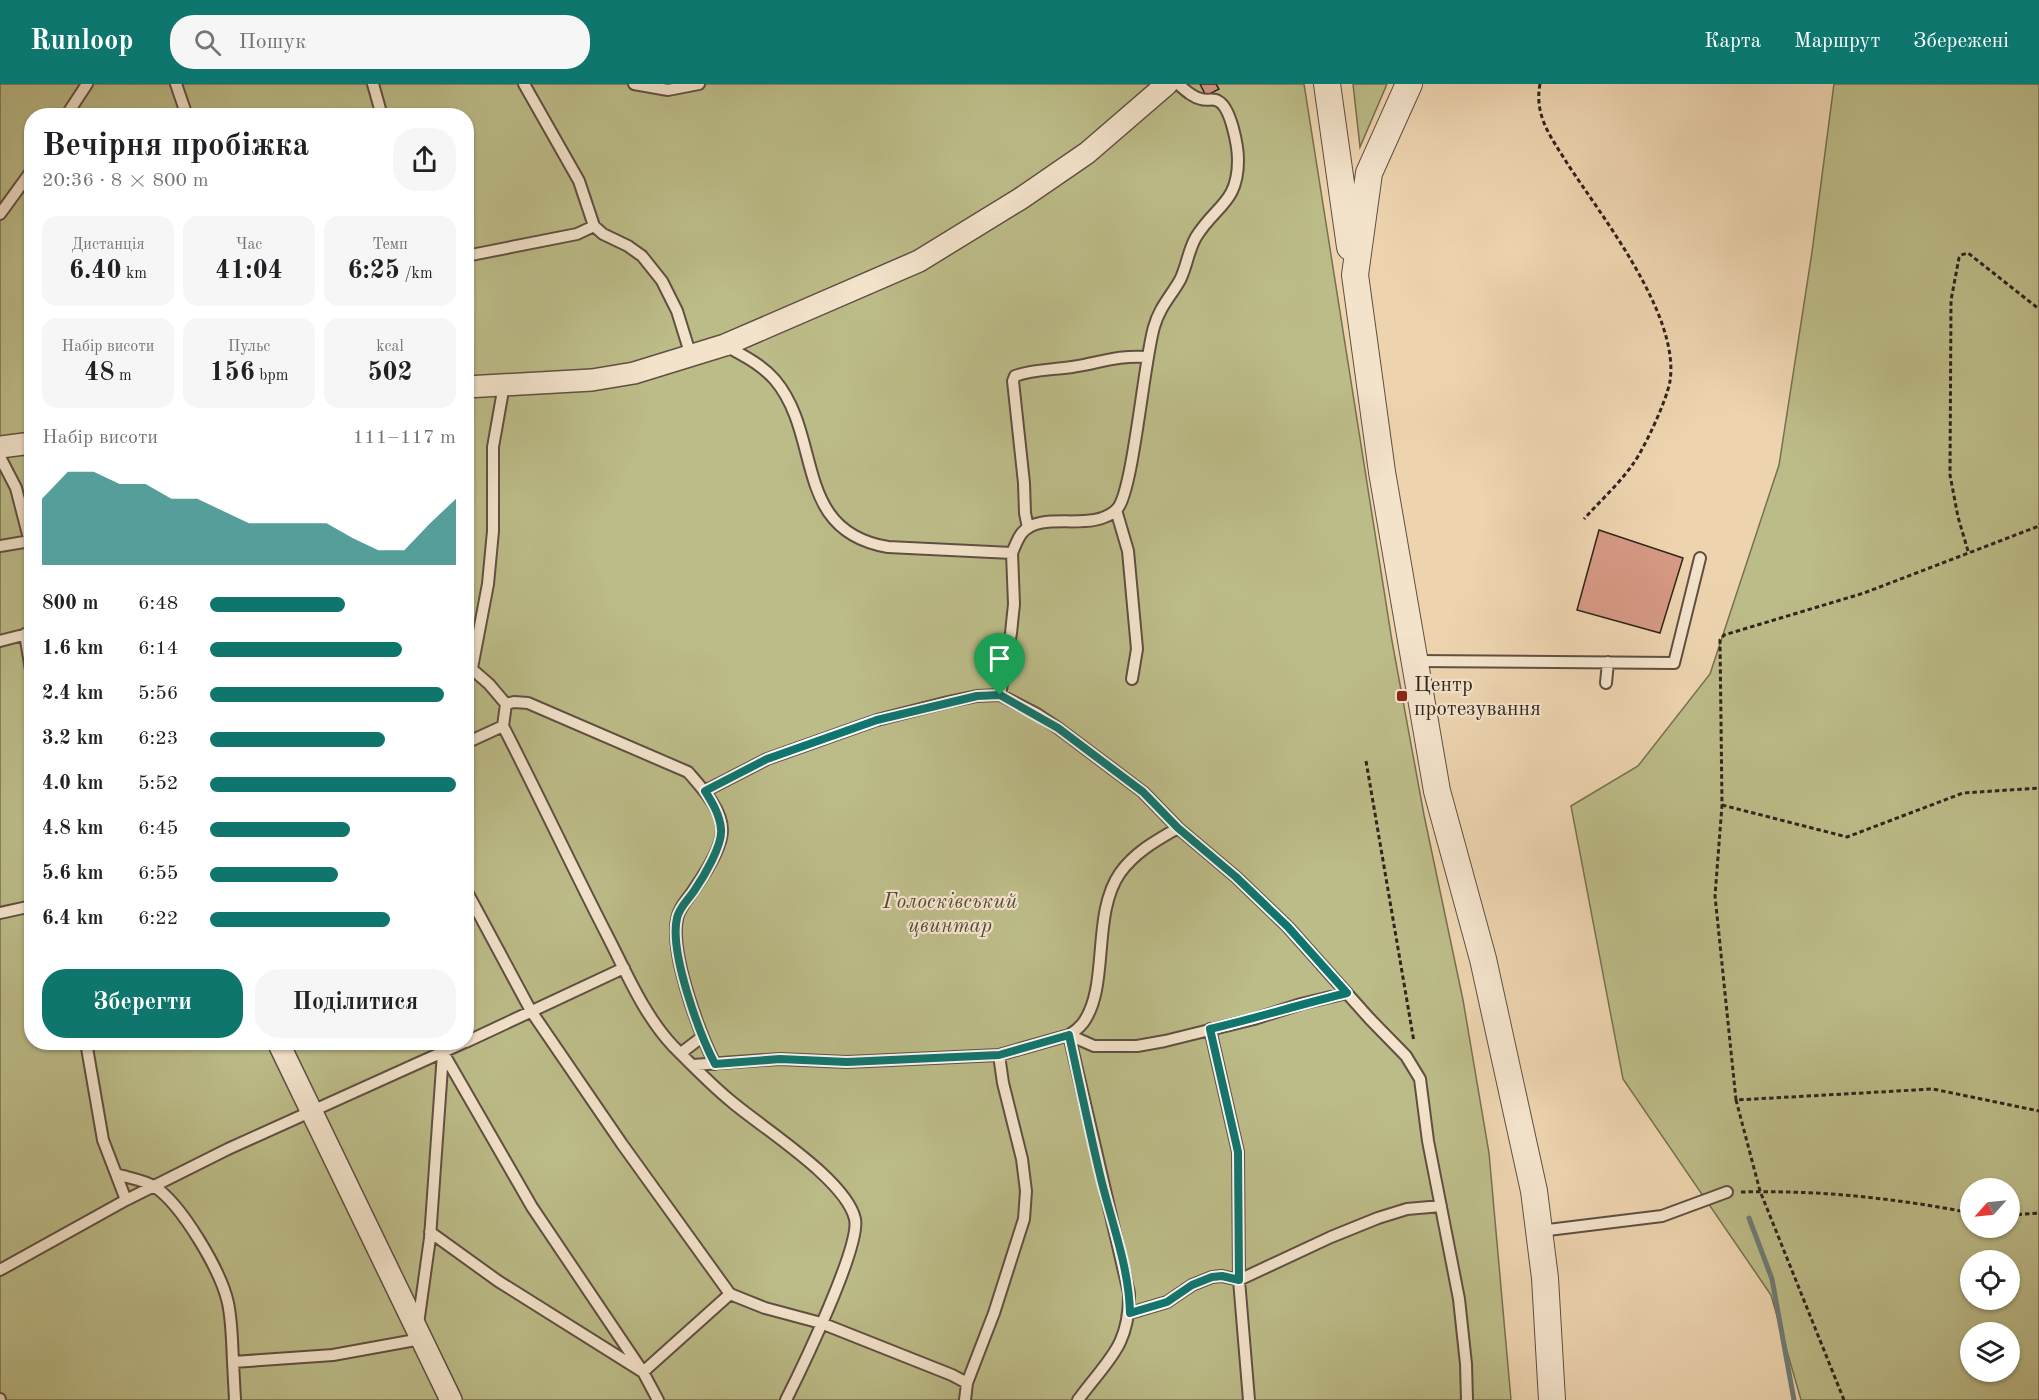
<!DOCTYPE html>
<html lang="uk">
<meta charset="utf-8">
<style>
body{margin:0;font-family:"Old Standard TT",serif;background:#f6f6f6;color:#202124;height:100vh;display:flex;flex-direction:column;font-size:22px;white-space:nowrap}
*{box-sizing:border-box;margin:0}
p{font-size:20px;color:#757577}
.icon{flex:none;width:33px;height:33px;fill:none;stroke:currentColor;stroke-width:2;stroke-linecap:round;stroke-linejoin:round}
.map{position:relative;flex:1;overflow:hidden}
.panel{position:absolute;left:24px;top:24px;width:450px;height:942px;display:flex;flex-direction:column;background:#fff;border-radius:24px;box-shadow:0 2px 4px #0004}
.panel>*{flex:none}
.needle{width:39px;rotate:243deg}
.tools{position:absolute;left:1960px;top:1094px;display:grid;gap:12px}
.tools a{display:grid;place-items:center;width:60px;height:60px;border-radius:50%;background:#fff;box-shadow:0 2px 4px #0004;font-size:30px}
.pin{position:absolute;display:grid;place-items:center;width:51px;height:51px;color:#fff;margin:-62px -26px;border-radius:50% 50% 50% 0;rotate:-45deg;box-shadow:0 0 6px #0007}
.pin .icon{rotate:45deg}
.round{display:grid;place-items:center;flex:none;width:63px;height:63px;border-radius:24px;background:#f6f6f6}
.head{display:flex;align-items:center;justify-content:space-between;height:102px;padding:0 18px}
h1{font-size:33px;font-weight:700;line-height:45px}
.figures{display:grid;grid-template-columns:repeat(3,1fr);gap:9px;height:102px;padding:6px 18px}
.figures div{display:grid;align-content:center;border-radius:15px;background:#f6f6f6;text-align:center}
.figures b{font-size:26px;font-weight:700}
.figures small{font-size:16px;font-weight:400}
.figures p{font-size:16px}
.chart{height:168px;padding:12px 18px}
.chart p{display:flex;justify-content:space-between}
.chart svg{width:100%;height:108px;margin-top:6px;fill:#0f766e;opacity:.7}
.action{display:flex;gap:12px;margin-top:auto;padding:12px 18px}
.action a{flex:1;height:69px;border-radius:24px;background:#0f766e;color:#fff;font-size:24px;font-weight:700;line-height:69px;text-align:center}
.action a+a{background:#f6f6f6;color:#202124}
ul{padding:0 18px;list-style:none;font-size:20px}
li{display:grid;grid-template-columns:96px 72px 1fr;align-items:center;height:45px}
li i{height:15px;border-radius:8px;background:#0f766e}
header{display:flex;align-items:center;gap:36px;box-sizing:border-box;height:84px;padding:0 30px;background:#0f766e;color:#fff}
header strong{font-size:28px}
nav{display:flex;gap:33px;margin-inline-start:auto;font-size:21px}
.search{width:420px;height:54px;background:#f6f6f6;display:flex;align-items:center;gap:15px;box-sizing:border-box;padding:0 21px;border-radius:24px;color:#757577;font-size:22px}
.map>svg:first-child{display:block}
.green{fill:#bcbc88;stroke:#767052;stroke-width:1.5;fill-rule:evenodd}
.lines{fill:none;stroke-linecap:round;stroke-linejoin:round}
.stream{stroke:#707c75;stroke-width:5}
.building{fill:#d69984;stroke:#31231d;stroke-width:1.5}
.service-casing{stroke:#604f42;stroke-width:14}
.minor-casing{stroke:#604f42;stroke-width:24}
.tertiary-casing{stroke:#604f42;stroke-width:28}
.path{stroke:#31231d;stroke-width:3;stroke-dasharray:4.5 3;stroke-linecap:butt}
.service{stroke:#f3e3cb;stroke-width:10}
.minor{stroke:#f3e3cb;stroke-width:21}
.tertiary{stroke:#f3e3cb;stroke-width:26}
.route-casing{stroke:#fff;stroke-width:12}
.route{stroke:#0f766e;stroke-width:8}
.poi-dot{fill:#8f2418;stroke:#f3e3cb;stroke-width:2}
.labels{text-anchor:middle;stroke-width:4.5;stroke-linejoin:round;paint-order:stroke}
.poi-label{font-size:21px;fill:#31231d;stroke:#f3e3cb;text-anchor:start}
.park-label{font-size:21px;font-style:italic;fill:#544938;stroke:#f3e3cb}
</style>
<header>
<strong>Runloop</strong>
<div class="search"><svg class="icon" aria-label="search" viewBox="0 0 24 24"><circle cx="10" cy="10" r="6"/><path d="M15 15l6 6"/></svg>Пошук</div>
<nav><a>Карта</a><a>Маршрут</a><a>Збережені</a></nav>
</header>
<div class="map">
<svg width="2039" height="1316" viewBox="0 0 2039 1316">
<rect width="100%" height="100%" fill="#edd4af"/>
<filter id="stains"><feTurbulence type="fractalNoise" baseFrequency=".00333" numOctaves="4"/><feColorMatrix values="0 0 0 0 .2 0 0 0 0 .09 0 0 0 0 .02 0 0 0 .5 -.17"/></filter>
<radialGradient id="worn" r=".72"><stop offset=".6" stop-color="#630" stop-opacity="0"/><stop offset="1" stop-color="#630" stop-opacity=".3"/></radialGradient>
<path class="green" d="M0 0H1304L1392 557 1424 731 1463 916 1489 1069 1511 1316H0ZM32 32H466V958H32Z
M1353 0H1387L1360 63Z
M1834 0H2039V1316H1801L1771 1211 1623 995 1571 722 1638 682 1710 590 1779 381 1812 168ZM1971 1104H2010V1143H1971ZM1971 1176H2010V1215H1971ZM1971 1248H2010V1287H1971Z"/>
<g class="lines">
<path class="stream" d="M1749 1134 1772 1195 1794 1316"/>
</g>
<path class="building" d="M1200 0H1216L1219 5 1206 12Z
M1599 446 1683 474 1660 549 1577 526Z"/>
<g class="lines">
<defs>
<path id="service" d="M176 0 187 32
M373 0 382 32
M524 0 579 97 594 142 603 150 628 162 642 172 662 197 677 227 691 272
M634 0 668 6 699 0
M66 32 87 0
M0 130 32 86
M466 172 577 150 594 142
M726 262C744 272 761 280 775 296 823 353 792 447 888 463L1012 469 1014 520 1011 549 1000 611
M0 373 16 404 32 466
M1116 426 1128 467 1137 565 1132 595
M1028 444 1025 429 1024 399 1013 297 1015 292C1033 285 1053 286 1072 283 1100 279 1116 271 1147 273
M0 462 30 457
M1012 469C1015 463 1017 455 1022 449 1042 425 1093 450 1117 425 1133 409 1144 276 1154 243 1159 224 1171 212 1180 196 1187 182 1188 167 1196 153 1216 121 1238 119 1238 76 1238 63 1231 23 1218 17 1213 14 1207 17 1201 15 1192 13 1185 6 1178 0
M25 550 32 592
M0 557 31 549
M1415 577 1674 579 1700 474
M466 580 489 600 506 620 503 642C539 712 572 783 608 853 627 890 644 931 673 962 692 981 711 1001 732 1018 764 1045 846 1096 855 1135 861 1162 801 1286 786 1316
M472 584 488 500 493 447V363L504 301
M1606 599 1608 578
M506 620 514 618 528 619 688 688C701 703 722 725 722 746 722 763 704 791 695 804 689 814 679 823 677 835 670 870 699 948 715 980
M466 659 503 642
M705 707 767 675 877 636 948 618 977 612 1000 611 1037 630 1058 644 1143 708 1178 744 1236 793 1288 843 1369 934 1406 972 1420 995 1428 1057 1459 1215 1466 1280 1467 1316
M466 806 531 927 622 1060 730 1210 765 1224 821 1239 952 1291 967 1299
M0 829 32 822
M1210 945 1238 1068 1239 1196 1249 1316
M86 958 103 1056 126 1116
M437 958 532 1123 643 1288 658 1316
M466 958 624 884
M681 969 702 953
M693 981 780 975 847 978 999 971 1069 951 1094 962H1137L1165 957 1254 935 1301 920 1347 909
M116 1090C128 1094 145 1096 155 1103 182 1121 221 1187 228 1219 232 1238 232 1258 233 1278
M1540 1147 1662 1132 1727 1108
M430 1148 498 1197 643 1288 730 1210
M0 1186 126 1116 228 1065 465 958
M1130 1229 1167 1218 1192 1201 1212 1193 1222 1192 1239 1196 1331 1153 1378 1134 1407 1125 1441 1122
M418 1240 430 1154 443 969
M0 1315V1316
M235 1316 233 1278 333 1271 421 1255
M965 1316 967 1299 994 1229 1024 1135 1026 1107 1022 1075 1003 999 999 971
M1078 1316C1107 1276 1130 1263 1129 1209L1069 951C1074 948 1079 944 1083 939 1110 902 1091 831 1120 789 1135 768 1157 756 1178 744"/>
<path id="minor" d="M466 303 592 296 634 289 725 261 919 177 1020 115 1087 69 1167 0
M0 363 32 359
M278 958 451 1316"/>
<path id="tertiary" d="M1327 0 1350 163
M1409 0 1369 89 1355 191 1382 388 1437 707 1483 875 1534 1107 1545 1194 1552 1316"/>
</defs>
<use href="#service" class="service-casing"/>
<use href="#minor" class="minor-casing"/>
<use href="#tertiary" class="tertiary-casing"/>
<path class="path" d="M1540 0C1534 32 1551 53 1567 79 1602 133 1680 231 1670 297 1667 316 1644 365 1633 380 1619 400 1600 417 1584 435
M1968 467 1958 433 1950 391 1951 216 1959 174 1961 171 1968 169 2039 225
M1366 677 1414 958
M1722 721 1847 753 1963 709 2039 704
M1736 1016 1715 812 1722 721 1720 556 1724 551 1864 509 2039 442
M1741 1108C1818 1106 1895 1114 1971 1129
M2010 1131 2039 1129
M1844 1316 1760 1107 1736 1016 1933 1005 2039 1027"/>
<use href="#service" class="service"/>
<use href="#minor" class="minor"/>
<use href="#tertiary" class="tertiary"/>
</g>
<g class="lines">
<defs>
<path id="route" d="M1000 611 1058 644 1143 708 1178 744 1236 793 1288 843 1347 909C1301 920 1257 934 1210 945L1238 1068 1239 1196 1222 1192 1212 1193 1192 1201 1167 1218 1130 1229C1129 1185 1113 1142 1102 1099 1090 1050 1080 1001 1069 951L999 971 847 978 780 975 715 980C699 949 669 868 677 834 679 824 688 816 694 807 703 794 723 761 721 745 720 731 712 718 705 707L767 675 877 636 977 612Z"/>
</defs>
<use href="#route" class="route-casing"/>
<use href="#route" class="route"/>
</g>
<rect class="poi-dot" x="1396" y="606" width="12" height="12" rx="3"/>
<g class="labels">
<g class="poi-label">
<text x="1414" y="607">Центр<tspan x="1414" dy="24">протезування</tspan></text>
</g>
<g class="park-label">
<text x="950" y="824">Голосківський<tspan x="950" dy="24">цвинтар</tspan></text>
</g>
</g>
<rect width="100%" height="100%" filter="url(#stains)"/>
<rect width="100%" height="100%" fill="url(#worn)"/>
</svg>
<div class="tools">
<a><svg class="needle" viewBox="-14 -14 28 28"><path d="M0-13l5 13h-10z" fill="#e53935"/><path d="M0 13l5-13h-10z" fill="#757577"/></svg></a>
<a><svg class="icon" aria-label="locate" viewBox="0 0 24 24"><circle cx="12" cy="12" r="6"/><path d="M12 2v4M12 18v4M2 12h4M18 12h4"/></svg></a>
<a><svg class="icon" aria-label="layers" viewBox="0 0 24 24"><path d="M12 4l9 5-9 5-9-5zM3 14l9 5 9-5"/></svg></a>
</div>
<div class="pin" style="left:1000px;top:611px;background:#1e9e55"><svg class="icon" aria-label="arrive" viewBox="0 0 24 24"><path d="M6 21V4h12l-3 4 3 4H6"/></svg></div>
<section class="panel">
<div class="head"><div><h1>Вечірня пробіжка</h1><p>20:36 · 8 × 800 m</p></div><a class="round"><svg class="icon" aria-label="share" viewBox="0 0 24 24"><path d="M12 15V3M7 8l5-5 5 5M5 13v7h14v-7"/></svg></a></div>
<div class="figures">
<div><p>Дистанція</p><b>6.40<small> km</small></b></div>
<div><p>Час</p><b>41:04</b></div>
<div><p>Темп</p><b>6:25<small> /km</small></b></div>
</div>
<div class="figures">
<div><p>Набір висоти</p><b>48<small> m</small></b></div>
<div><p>Пульс</p><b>156<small> bpm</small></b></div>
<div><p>kcal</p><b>502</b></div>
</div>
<div class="chart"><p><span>Набір висоти</span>111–117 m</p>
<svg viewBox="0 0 160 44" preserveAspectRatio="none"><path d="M0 44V17L10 6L20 6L30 11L40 11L50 17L60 17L70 22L80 27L90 27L100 27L110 27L120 33L130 38L140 38L150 27L160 17V44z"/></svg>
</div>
<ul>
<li><b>800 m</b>6:48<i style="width:55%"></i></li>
<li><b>1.6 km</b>6:14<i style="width:78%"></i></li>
<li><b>2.4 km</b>5:56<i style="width:95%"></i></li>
<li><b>3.2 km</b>6:23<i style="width:71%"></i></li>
<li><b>4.0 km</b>5:52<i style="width:100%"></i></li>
<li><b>4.8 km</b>6:45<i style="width:57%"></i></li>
<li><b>5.6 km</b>6:55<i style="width:52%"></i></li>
<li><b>6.4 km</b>6:22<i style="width:73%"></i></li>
</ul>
<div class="action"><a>Зберегти</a><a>Поділитися</a></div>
</section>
</div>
